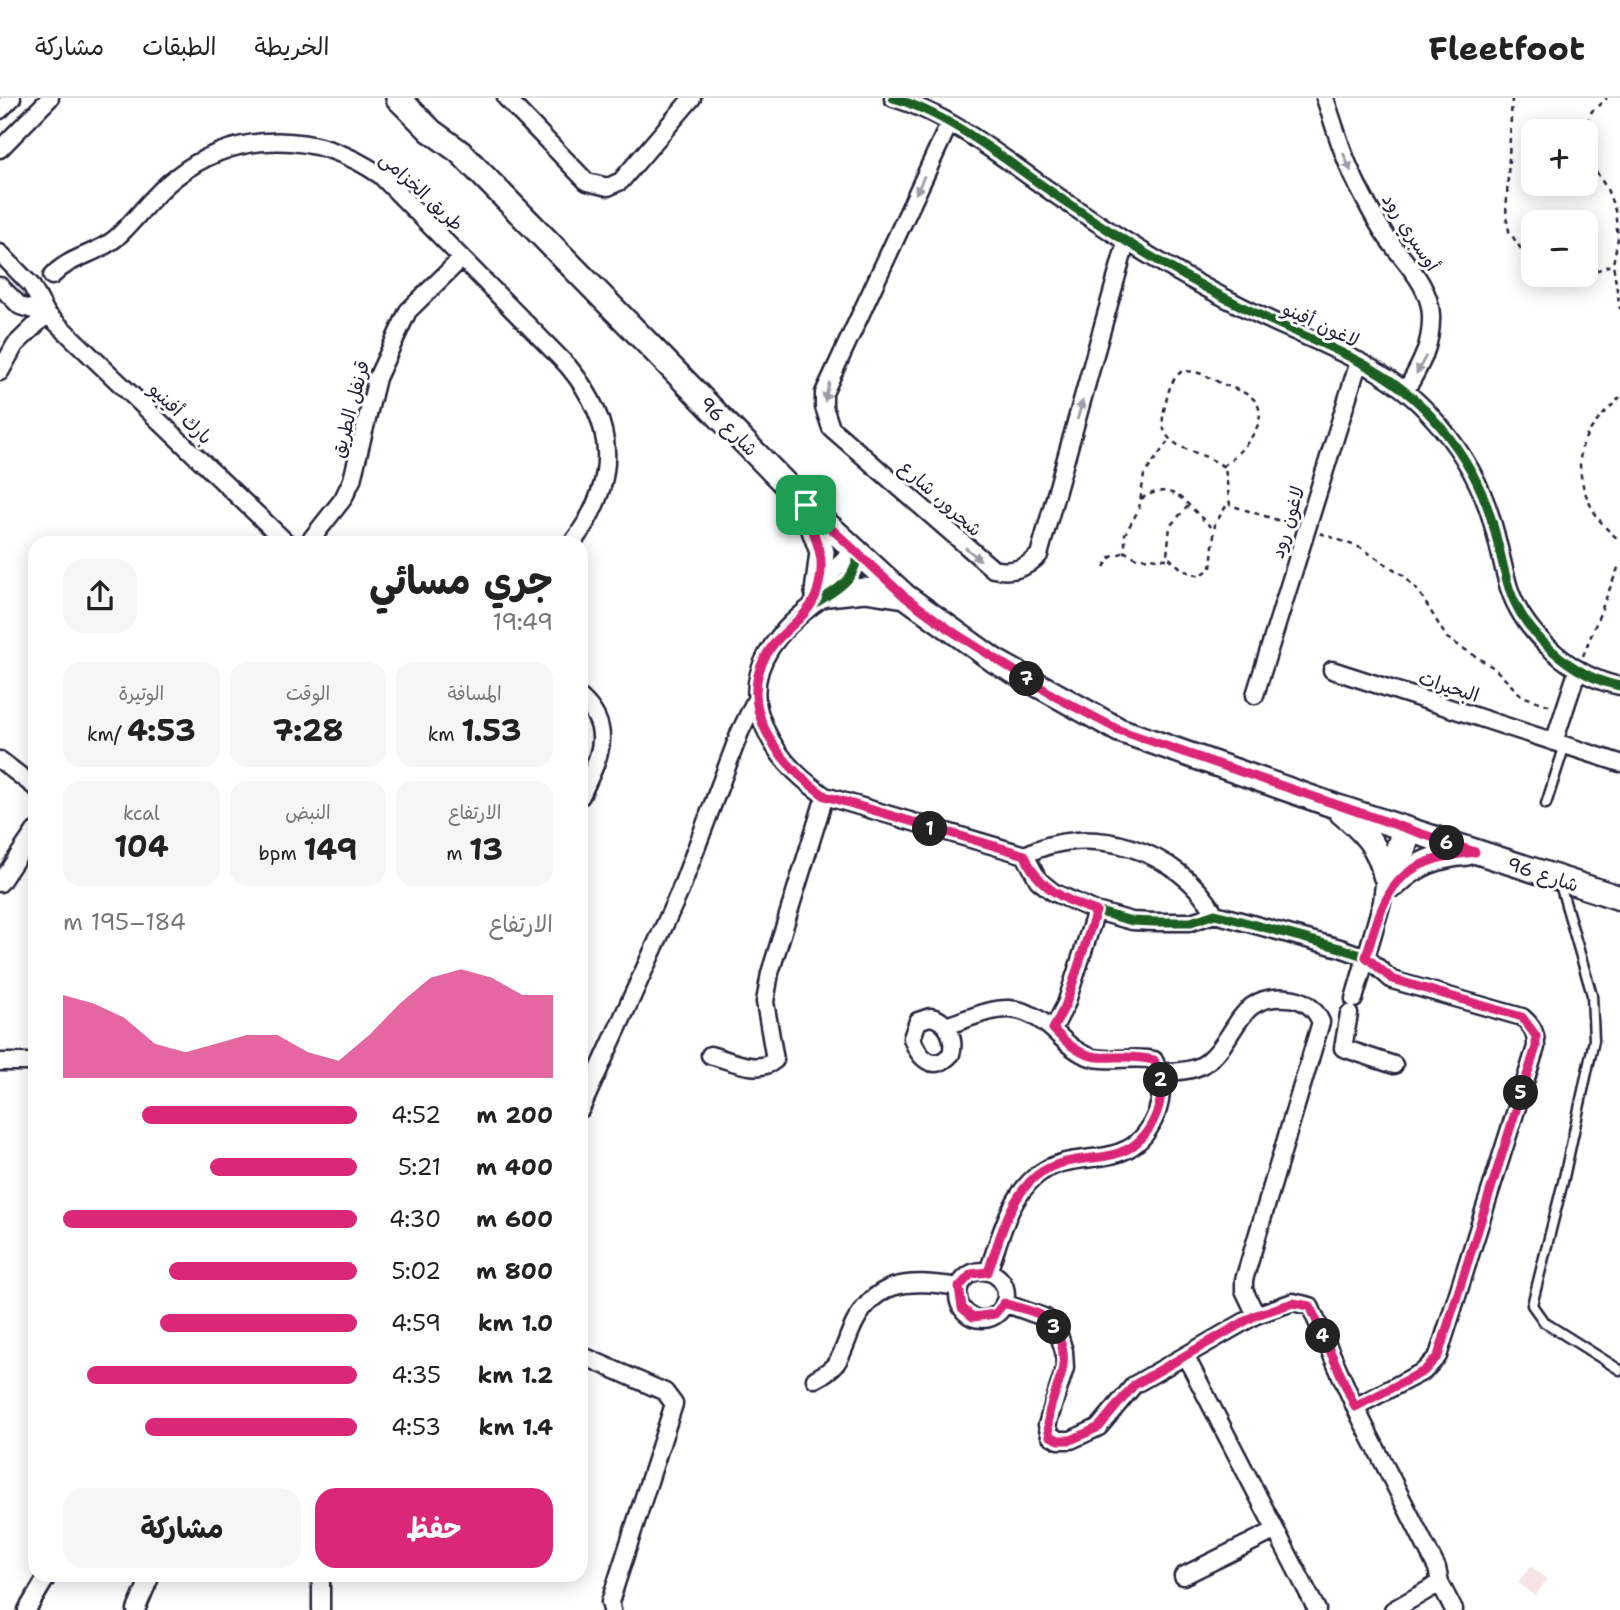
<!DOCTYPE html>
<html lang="ar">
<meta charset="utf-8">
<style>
body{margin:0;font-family:"Shantell Sans","Playpen Sans Arabic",sans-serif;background:#f6f6f6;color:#222;direction:rtl;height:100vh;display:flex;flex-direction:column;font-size:26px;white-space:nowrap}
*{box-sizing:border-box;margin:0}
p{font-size:23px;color:#767676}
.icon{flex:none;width:38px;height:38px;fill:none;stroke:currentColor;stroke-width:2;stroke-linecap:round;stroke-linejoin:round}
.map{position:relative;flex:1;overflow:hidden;direction:ltr}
.panel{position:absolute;left:28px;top:438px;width:560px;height:1046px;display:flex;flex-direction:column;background:#fff;border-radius:21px;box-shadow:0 4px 18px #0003;direction:rtl}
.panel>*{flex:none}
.buttons{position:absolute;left:1521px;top:21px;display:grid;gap:14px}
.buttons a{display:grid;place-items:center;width:77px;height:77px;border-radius:14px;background:#fff;box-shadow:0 4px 18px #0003;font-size:35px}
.pin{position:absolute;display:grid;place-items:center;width:60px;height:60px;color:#fff;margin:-30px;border-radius:14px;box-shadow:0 4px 10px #0006}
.km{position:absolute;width:35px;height:35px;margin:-18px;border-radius:50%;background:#222;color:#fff;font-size:19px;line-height:35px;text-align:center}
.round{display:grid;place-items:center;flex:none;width:74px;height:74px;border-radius:21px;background:#f6f6f6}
.headline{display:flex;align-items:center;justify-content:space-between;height:119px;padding:0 35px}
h1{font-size:38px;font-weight:700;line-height:52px}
.stats{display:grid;grid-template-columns:repeat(3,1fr);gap:10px;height:119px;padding:7px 35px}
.stats div{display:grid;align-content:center;border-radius:18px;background:#f6f6f6;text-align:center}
.stats b{font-size:30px;font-weight:700}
.stats small{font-size:19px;font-weight:400}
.stats p{font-size:19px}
.chart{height:196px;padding:14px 35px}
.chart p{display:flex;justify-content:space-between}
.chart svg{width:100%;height:126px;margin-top:7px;fill:#db2777;opacity:.7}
.cta{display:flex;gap:14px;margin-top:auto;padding:14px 35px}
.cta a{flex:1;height:80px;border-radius:21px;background:#db2777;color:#fff;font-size:28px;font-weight:700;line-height:80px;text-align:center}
.cta a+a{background:#f6f6f6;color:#222}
ul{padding:0 35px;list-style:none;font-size:23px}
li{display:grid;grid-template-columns:112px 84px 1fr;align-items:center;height:52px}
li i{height:18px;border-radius:9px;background:#db2777}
header{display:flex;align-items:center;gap:42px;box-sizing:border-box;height:98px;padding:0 35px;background:#fff;border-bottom:2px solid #e0e0e0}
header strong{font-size:33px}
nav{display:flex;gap:38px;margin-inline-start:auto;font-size:24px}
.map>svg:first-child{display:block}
.built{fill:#f5e4e3}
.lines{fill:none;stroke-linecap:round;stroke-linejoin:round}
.lane-casing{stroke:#22223b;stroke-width:13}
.street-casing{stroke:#22223b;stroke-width:21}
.secondary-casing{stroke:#22223b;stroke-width:28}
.path{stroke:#22223b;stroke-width:2.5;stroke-dasharray:5 5;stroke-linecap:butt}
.lane{stroke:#fff;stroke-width:8}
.street{stroke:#fff;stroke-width:16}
.secondary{stroke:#fff;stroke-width:23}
.cycleway-casing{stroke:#fff;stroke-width:13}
.cycleway{stroke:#1b5e20;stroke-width:9}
.oneway{fill:#9c9ca7}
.route-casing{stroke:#fff;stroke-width:14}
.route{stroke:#db2777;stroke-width:9}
.labels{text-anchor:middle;stroke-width:6;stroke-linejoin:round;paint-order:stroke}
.street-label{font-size:19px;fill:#22223b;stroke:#fff}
</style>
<header>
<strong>Fleetfoot</strong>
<nav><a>الخريطة</a><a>الطبقات</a><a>مشاركة</a></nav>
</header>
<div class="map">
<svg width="1620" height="1512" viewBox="0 0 1620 1512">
<rect width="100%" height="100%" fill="#fff"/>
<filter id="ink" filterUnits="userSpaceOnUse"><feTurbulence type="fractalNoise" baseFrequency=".0143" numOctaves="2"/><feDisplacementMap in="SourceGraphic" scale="14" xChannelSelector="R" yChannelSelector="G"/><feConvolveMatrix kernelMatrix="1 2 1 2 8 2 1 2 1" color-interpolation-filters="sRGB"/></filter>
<g filter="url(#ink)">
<path class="built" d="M1531 1468 1547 1482 1534 1498 1518 1484Z"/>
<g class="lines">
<defs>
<path id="lane" d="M1546 706 1565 647
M1559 783 1592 897 1594 942 1563 1084 1532 1207 1544 1224 1620 1272"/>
<path id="street" d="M506 0 587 84 608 89 621 83 692 0
M893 0C954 17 1016 71 1069 106 1141 155 1214 198 1294 233 1344 255 1396 277 1432 319 1456 345 1475 375 1487 408 1497 435 1501 463 1509 490 1524 536 1573 579 1620 588
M1325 0C1336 33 1345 65 1362 96 1369 110 1377 125 1386 138 1402 162 1430 186 1431 217 1432 246 1421 267 1406 292
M0 12 12 0
M949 26 824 295V309L831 330 993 471C1012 475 1025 471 1039 457L1126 145
M0 51 50 0
M0 155 31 187 47 216 286 444
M52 178C70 158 96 157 116 140 137 121 153 96 176 79 238 30 318 34 380 77L568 268C617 327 619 382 573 444
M0 188 20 208 47 216
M0 274 15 247 47 216
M309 444 343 401 352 382 377 280 408 213 462 160
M859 457C856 465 854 474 848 481 839 492 824 499 813 507 777 534 744 573 761 620 773 655 795 677 825 698L1025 757 1038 782 1053 794 1096 813 1132 823 1155 824H1191L1215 816 1340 850 1366 859 1392 882 1522 919C1533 928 1536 935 1536 949L1438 1258 1424 1273 1355 1309
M820 488 853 451
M1332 572 1620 665
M1255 597 1359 263
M581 600C616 632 598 661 581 698
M1554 644 1578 571
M0 662 35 689
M1025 757C1089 723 1180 752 1215 816
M1397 782 1413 734
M0 785 35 733
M1354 901 1382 804 1385 777 1401 730
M1349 916 1343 950 1394 967
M930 919C946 921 956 940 951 956 934 975 919 961 912 940L918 923Z
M946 928C991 913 1015 896 1055 934 1066 944 1075 954 1090 959 1109 965 1134 957 1154 962 1162 978 1163 997 1157 1014 1132 1081 1076 1045 1036 1078 1009 1100 999 1143 988 1174
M1053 931 1066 906 1096 813
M710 957C730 962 758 977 775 962L765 904 770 875 825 698
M0 964H35
M1161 975C1176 973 1195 974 1208 963 1238 939 1237 895 1288 900 1303 901 1315 910 1321 924L1244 1182V1192L1256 1217
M581 1011 680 793 740 634 755 603
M958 1197a24 24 0 1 1 48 0a24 24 0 1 1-48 0Z
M1004 1205 1046 1220 1059 1237 1064 1253 1065 1270 1047 1327 1050 1337 1059 1342H1071L1099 1329 1134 1287 1256 1217 1293 1204 1310 1208 1355 1309 1437 1470 1440 1485 1454 1512
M581 1257 665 1294 674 1306 610 1504 612 1512
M1186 1259 1317 1512
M815 1281C840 1268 840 1260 850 1235 872 1181 907 1181 959 1189
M321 1477V1512
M1183 1478 1274 1433
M27 1512 48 1477
M136 1512 151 1477
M1393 1512 1440 1485"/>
<path id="secondary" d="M398 0 431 33 460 54 806 407 905 498 995 563 1119 632 1335 708 1620 800
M807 413 822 454 817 494
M828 496 865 492 905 498
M1342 715C1364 733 1379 749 1385 777
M1395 786C1417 765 1437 758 1467 755"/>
</defs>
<use href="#lane" class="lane-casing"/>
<use href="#street" class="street-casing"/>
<use href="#secondary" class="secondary-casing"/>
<path class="path" d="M1512 0 1506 118 1509 133 1533 169
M1582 33 1592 13 1607 0
M1586 57 1607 91 1615 112 1618 140 1613 166 1620 211
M1586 171 1598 172 1613 166
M1620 299C1608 312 1593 325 1585 341 1570 374 1591 423 1620 442
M1223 368C1238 357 1271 326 1256 304 1250 295 1232 290 1222 286 1209 279 1196 271 1181 274 1170 283 1168 295 1165 308 1152 355 1199 348 1225 370L1230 407 1293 427
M1141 401C1177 378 1188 412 1214 431
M1188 408 1170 428 1167 458 1183 472 1200 478 1211 470 1215 426 1228 405
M1320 435 1361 450 1403 477 1419 494 1447 540 1494 570 1522 598 1551 608
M1167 461 1137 460 1125 454V436L1139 411 1144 377 1169 342
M1104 469 1111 459 1125 454
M1583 558 1620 465"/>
<use href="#lane" class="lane"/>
<use href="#street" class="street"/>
<use href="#secondary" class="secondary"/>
<defs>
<path id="cycleway" d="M893 0C954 17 1016 71 1069 106 1141 155 1214 198 1294 233 1344 255 1396 277 1432 319 1456 345 1475 375 1487 408 1497 435 1501 463 1509 490 1524 536 1573 579 1620 588
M859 457C856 465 854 474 848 481 839 492 824 499 813 507 777 534 744 573 761 620 773 655 795 677 825 698L1025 757 1038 782 1053 794 1096 813 1132 823 1155 824H1191L1215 816 1340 850 1366 859 1392 882 1522 919C1533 928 1536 935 1536 949L1438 1258 1424 1273 1355 1309"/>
</defs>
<use href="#cycleway" class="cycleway-casing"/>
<use href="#cycleway" class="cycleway"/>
</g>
<defs><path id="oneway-solid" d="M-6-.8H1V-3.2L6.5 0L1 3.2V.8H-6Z" transform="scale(1.75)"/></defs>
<g class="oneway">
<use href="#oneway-solid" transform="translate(1347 64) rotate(67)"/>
<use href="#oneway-solid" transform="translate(920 87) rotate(115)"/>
<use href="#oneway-solid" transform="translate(1421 267) rotate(118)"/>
<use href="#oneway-solid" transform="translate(827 294) rotate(104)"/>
<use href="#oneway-solid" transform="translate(1080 312) rotate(-74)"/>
<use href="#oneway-solid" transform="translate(973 456) rotate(40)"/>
</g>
</g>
<g class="lines" filter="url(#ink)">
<defs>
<path id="route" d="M806 407 905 499 950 532 1056 599 1119 632 1475 754C1396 762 1386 789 1366 859L1392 881 1522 919 1536 938V949L1438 1258 1424 1273 1355 1309 1310 1208 1293 1205 1256 1217 1134 1287 1099 1329 1071 1342H1059L1050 1338C1040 1305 1074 1279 1060 1242 1058 1235 1053 1224 1046 1220 1034 1212 1017 1210 1004 1205L995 1216 973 1219 962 1210 959 1189 971 1176 988 1174C999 1143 1009 1100 1036 1078 1076 1045 1132 1081 1157 1014 1163 998 1162 978 1154 962 1105 951 1095 976 1053 931L1066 906 1096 813C1066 803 1036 789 1025 757L825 698C777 664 730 604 773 547 787 529 810 517 817 494 829 453 812 443 806 407Z"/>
</defs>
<use href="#route" class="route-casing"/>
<use href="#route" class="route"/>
</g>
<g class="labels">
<g class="street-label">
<text transform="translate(422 93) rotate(43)" y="7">طريق الخزامى</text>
<text transform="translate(1411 134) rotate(57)" y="7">أوسبري رود</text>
<text transform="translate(1321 226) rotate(25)" y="7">لاغون أفينو</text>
<text transform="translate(350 311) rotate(-75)" y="7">قرنفل الطريق</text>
<text transform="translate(181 315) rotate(44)" y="7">بارك أفينيو</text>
<text transform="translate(729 328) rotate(46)" y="7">شارع 96</text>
<text transform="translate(941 400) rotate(42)" y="7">شحرور، شارع</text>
<text transform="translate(1287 424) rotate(-73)" y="7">لاغون رود</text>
<text transform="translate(1449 588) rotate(18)" y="7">البحيرات</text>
<text transform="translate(1543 776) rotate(18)" y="7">شارع 96</text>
</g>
</g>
</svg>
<div class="buttons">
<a>+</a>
<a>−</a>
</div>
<div class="pin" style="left:806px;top:407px;background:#1e9e55"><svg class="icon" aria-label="arrive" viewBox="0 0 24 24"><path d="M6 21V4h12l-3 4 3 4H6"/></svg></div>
<b class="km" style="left:930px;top:731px">1</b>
<b class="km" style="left:1161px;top:982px">2</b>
<b class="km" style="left:1054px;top:1229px">3</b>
<b class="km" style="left:1323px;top:1238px">4</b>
<b class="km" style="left:1521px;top:995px">5</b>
<b class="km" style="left:1447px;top:745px">6</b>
<b class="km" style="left:1027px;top:581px">7</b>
<section class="panel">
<div class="headline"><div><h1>جري مسائي</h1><p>19:49</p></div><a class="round"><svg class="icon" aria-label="share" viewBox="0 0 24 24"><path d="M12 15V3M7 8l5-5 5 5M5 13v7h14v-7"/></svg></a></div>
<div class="stats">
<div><p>المسافة</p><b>1.53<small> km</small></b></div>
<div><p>الوقت</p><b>7:28</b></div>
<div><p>الوتيرة</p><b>4:53<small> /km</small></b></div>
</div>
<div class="stats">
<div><p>الارتفاع</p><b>13<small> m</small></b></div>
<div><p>النبض</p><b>149<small> bpm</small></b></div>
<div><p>kcal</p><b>104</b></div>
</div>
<div class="chart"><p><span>الارتفاع</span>184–195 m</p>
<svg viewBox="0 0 160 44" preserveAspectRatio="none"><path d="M0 44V15L10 18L20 23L30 32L40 35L50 32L60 29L70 29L80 35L90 38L100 29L110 18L120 9L130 6L140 9L150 15L160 15V44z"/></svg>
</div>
<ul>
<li><b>200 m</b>4:52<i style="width:73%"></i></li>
<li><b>400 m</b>5:21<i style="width:50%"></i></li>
<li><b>600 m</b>4:30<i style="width:100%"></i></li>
<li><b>800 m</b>5:02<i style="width:64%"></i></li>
<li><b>1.0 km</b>4:59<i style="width:67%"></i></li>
<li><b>1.2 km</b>4:35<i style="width:92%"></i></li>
<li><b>1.4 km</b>4:53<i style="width:72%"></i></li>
</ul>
<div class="cta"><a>حفظ</a><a>مشاركة</a></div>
</section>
</div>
